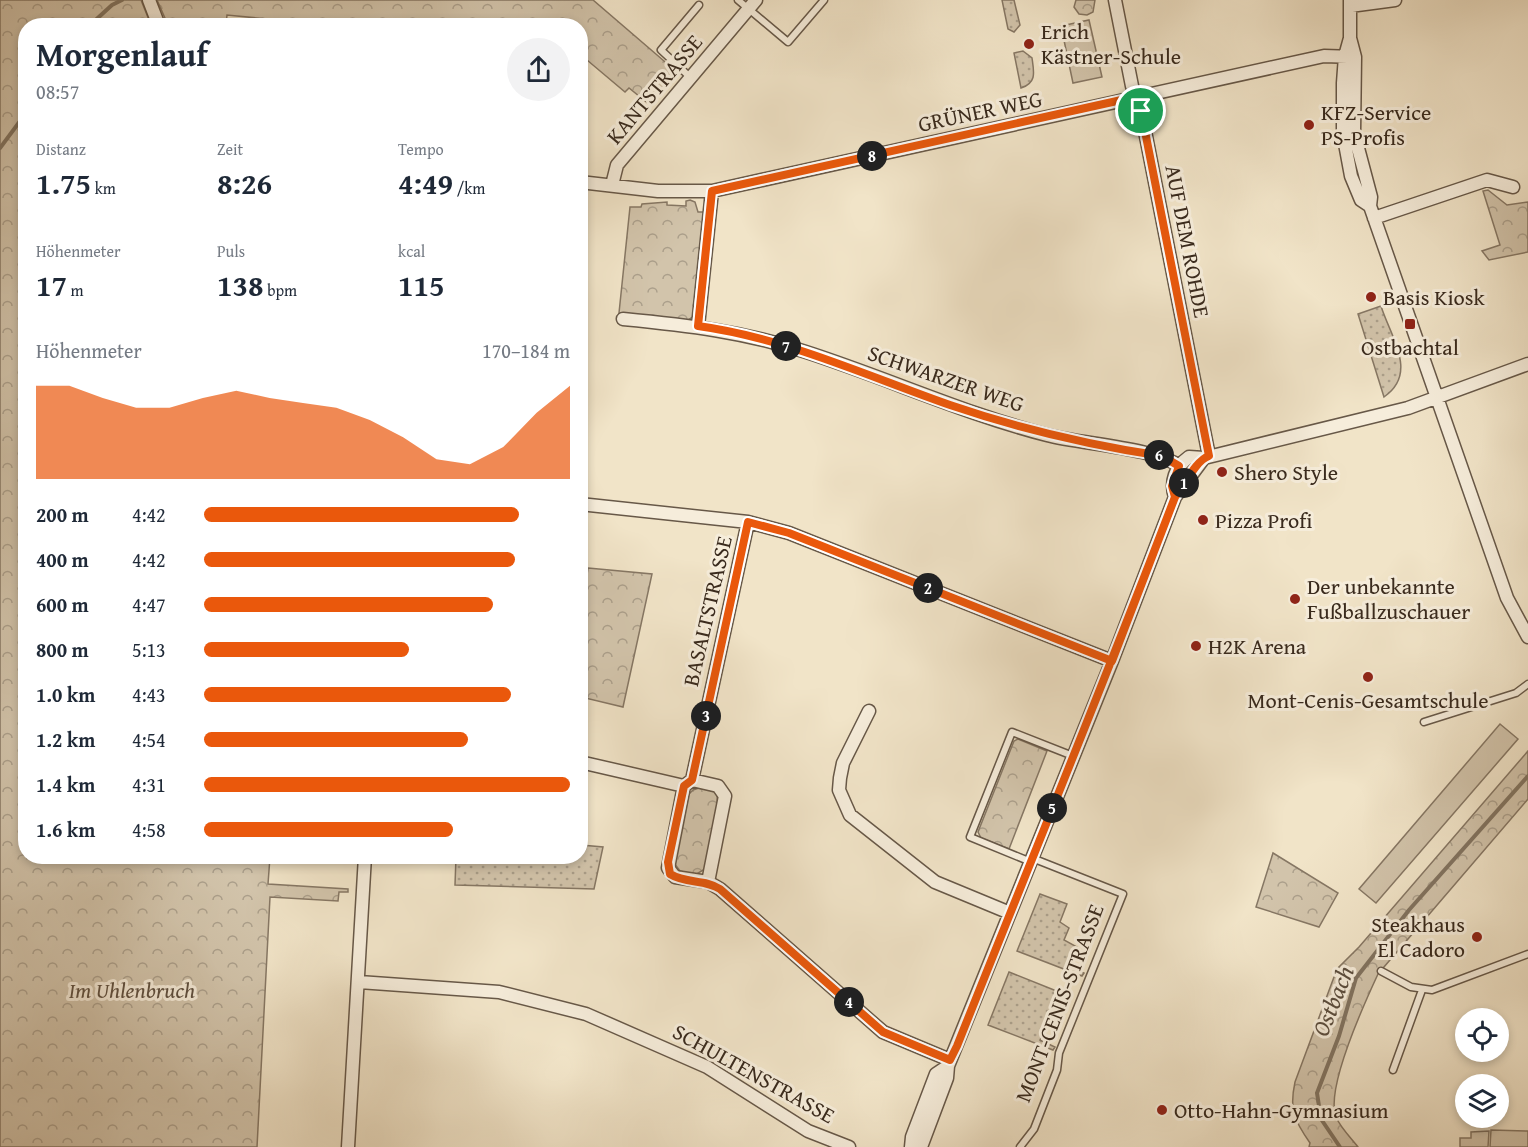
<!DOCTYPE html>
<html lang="de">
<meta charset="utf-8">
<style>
body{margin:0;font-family:"Gentium Book Plus",serif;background:#f2f2f3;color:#1f2937;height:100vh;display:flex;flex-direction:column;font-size:22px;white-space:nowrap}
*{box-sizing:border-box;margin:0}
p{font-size:20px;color:#747a83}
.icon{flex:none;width:33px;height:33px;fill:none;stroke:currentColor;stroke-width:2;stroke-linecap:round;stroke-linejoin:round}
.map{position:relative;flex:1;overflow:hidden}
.panel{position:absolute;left:18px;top:18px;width:570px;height:846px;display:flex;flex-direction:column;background:#fff;border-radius:24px;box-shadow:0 3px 9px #0003}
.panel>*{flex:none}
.fabs{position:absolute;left:1455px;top:1008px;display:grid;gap:12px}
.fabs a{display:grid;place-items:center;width:54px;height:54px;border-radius:50%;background:#fff;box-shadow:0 3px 9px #0003;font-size:30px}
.pin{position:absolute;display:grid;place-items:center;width:51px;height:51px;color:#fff;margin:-26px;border:3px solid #fff;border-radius:50%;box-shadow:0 2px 6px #0007}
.km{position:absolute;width:30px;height:30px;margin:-15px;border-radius:50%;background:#222;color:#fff;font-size:16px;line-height:30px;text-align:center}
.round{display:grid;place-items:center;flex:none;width:63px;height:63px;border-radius:32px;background:#f2f2f3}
.overview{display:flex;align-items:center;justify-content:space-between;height:102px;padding:0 18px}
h1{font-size:33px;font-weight:700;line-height:45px}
.metrics{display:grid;grid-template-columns:repeat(3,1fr);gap:9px;height:102px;padding:6px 18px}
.metrics div{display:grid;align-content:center}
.metrics b{font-size:30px;font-weight:700}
.metrics small{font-size:16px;font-weight:400}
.metrics p{font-size:16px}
.chart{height:168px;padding:12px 18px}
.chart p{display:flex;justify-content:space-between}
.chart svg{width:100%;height:108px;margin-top:6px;fill:#ea580c;opacity:.7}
ul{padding:0 18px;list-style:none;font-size:20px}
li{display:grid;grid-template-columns:96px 72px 1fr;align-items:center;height:45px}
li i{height:15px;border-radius:8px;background:#ea580c}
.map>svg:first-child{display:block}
.grass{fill:url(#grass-dots);stroke:#867764;stroke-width:1.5}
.forest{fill:url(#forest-crowns);stroke:#867764;stroke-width:1.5}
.pitch{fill:#d2c4ab;stroke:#867764;stroke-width:1.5}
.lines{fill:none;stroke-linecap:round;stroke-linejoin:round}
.stream{stroke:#827461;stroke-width:4}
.service-casing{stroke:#675848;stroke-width:9}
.minor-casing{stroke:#675848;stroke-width:15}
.service{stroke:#f6eddb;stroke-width:6}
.minor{stroke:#f6eddb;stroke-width:12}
.route-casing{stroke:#fff;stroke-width:12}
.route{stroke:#ea580c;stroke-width:8}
.poi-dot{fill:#8f2418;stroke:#f6eddb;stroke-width:2}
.labels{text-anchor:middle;stroke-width:6;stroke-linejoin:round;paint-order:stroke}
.poi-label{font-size:22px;fill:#392a1d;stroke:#f6eddb;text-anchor:start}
.street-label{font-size:22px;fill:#392a1d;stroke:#f6eddb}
.park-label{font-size:22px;font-style:italic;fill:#5f5040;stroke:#f6eddb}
.water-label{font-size:24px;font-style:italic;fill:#5d4f3f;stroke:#f6eddb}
</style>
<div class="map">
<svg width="1528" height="1147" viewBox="0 0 1528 1147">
<defs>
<pattern id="grass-dots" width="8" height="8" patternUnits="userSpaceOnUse" patternTransform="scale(1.5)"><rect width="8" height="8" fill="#d2c4ab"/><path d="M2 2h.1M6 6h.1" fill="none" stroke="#ab9f8b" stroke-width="1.8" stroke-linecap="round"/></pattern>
<pattern id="forest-crowns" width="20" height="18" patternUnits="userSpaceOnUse" patternTransform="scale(1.5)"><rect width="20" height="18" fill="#d2c4ab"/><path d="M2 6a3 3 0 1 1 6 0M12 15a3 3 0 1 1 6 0" fill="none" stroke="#ab9f8b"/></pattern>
</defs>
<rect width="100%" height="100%" fill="#f1e4c8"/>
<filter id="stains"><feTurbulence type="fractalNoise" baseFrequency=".00333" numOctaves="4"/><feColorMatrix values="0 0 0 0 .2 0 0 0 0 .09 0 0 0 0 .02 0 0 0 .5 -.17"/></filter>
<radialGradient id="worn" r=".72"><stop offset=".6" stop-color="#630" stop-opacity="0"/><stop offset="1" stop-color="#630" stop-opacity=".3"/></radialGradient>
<path class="grass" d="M1002 0H1014L1020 25 1014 32 1008 29Z
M1023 51 1032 58C1034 72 1037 83 1021 88L1014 53Z
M1381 306C1390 336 1419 373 1384 397L1358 314Z
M581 845 603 847 594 889 455 885 456 857 580 856Z
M1040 894 1067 904 1060 922 1069 928 1064 940 1077 947 1069 967 1084 973 1082 976 1017 951Z
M1009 972 1059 992 1040 1040 1055 1047 1053 1050 988 1025Z"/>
<path class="forest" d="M0 0H141L151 25 26 26V856L270 857 268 884 348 889V892H339L338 901 270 897 257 1147H0Z
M157 0H593L678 73 650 105 629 88 625 92 581 55 580 26H338L227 15 226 25H168Z
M1076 0H1095L1093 12 1087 15 1079 14 1074 7Z
M1488 190 1507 205 1528 202V252L1489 260 1482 251 1500 245 1483 191Z
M690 200 695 202 698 212H706L693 317 688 320 619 313 630 207H641L642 204 667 202V205L686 206V201Z
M588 568 652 574 623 707 581 697V616Z
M1018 739 1047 751 1009 849 981 838 978 832 1014 741Z
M1528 751V799L1378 974C1365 1002 1325 1088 1336 1117 1340 1127 1351 1138 1358 1147H1309L1310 1143C1294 1120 1289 1110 1295 1082L1337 969 1359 947Z
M702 787 717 793 718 816 705 869 695 875 680 871 674 863 687 796 693 790Z
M1273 853 1338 893 1319 927 1256 907Z"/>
<path class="pitch" d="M1089 20 1102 77 1073 83 1061 26Z
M1500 724 1518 739 1376 903 1359 889Z
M1491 1130 1528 1131V1147H1490Z
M1489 1131 1488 1147H1460V1138H1471V1132Z"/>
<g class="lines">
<path class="stream" d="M89 26 112 5 122 0
M0 148 26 113
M1340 1147 1321 1119 1317 1093 1339 1036 1356 978 1409 910 1528 776"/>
<defs>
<path id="service" d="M738 0 788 42 824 0
M691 78 661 50 699 5
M1424 722 1516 693 1528 684
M1031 862 970 837 1012 732 1073 756
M1381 971 1411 987 1432 990 1528 954
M1393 1070 1422 990
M1020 1147 1034 1129 1057 1070 1059 1053 1123 894 1032 858"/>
<path id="minor" d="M149 0 159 26
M1115 0 1132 86 1141 111 1209 456
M1350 0V38L1345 56 1343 83V133L1351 176 1361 200 1370 206
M1350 6 1395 0
M1350 38 1355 57 1354 133 1371 197 1370 206 1507 598 1528 637
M580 182 658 191H712L1324 56 1355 57
M612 185 617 165 756 0
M1374 218 1487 180 1513 187
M623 319C686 325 746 332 806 352 887 378 965 414 1047 435 1081 444 1155 448 1179 466
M698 326 712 191
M1175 497C1170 482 1175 467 1189 457L1204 458 1408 408 1528 364
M580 504 748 522 789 533 1112 661
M869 711 843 763 840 778 839 790 850 815 935 882 1010 913
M580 762 684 786
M692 780 718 786 725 796 708 882 675 877 668 868 684 786Z
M692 780 748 522
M708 882 720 889 883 1032 950 1060
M359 982 499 992 586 1014 707 1067 808 1131 849 1147
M348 1147 365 856
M911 1147 912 1137 936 1074 948 1066
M921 1147 947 1078 948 1066 1112 661 1175 497 1204 458"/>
</defs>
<use href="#service" class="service-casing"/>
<use href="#minor" class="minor-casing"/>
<use href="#service" class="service"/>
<use href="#minor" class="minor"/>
</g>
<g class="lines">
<defs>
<path id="route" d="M1141 111 1209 456C1196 460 1184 486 1175 497L1112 661 789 533 748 522 692 780 684 786 668 862 670 874C686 884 705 879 720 889L883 1032 950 1060 957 1046C1030 863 1105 681 1175 497L1172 486 1179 466 1162 456C1090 445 1020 429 950 405 867 376 786 338 698 326L712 191 1135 97 1141 111"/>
</defs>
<use href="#route" class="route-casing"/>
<use href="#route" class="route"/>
</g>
<g class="poi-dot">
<circle cx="1029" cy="44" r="6"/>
<circle cx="1309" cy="125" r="6"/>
<circle cx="1371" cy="297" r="6"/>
<rect x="1404" y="318" width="12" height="12" rx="3"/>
<circle cx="1222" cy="472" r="6"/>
<circle cx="1203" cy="520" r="6"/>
<circle cx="1295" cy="599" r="6"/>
<circle cx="1196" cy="646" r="6"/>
<circle cx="1368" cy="677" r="6"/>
<circle cx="1477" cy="937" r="6"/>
<circle cx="1162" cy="1110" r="6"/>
</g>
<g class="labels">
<g class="poi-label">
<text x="1041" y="39">Erich<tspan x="1041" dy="25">Kästner-Schule</tspan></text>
<text x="1321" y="120">KFZ-Service<tspan x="1321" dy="25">PS-Profis</tspan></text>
<text x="1383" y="305">Basis Kiosk</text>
<text x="1410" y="355" text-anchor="middle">Ostbachtal</text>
<text x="1234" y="480">Shero Style</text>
<text x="1215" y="528">Pizza Profi</text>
<text x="1307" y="594">Der unbekannte<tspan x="1307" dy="25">Fußballzuschauer</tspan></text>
<text x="1208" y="654">H2K Arena</text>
<text x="1368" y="708" text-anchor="middle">Mont-Cenis-Gesamtschule</text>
<text x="1465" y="932" text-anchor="end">Steakhaus<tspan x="1465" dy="25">El Cadoro</tspan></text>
<text x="1174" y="1118">Otto-Hahn-Gymnasium</text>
</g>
<g class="street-label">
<text transform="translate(654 89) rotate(-50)" y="8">KANTSTRASSE</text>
<text transform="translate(980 111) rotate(-12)" y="8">GRÜNER WEG</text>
<text transform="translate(1188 241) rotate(79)" y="8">AUF DEM ROHDE</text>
<text transform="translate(946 378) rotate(19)" y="8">SCHWARZER WEG</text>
<text transform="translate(707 611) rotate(-77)" y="8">BASALTSTRASSE</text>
<text transform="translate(1059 1003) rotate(-69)" y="8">MONT-CENIS-STRASSE</text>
<text transform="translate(754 1073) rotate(29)" y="8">SCHULTENSTRASSE</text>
</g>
<g class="park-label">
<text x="132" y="998">Im Uhlenbruch</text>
</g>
<g class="water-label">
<text transform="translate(1333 1001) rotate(-68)" y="8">Ostbach</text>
</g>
</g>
<rect width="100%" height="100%" filter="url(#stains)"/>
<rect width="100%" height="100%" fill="url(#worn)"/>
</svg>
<div class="fabs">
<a><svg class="icon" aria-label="locate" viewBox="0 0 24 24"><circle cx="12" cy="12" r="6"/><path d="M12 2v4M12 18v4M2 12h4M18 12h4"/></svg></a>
<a><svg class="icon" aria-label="layers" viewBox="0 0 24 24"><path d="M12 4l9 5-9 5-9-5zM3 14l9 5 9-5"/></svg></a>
</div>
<div class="pin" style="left:1141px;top:111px;background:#1e9e55"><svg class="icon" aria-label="arrive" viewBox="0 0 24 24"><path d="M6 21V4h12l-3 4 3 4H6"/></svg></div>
<b class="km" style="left:1184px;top:483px">1</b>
<b class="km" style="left:928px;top:588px">2</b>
<b class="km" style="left:706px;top:716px">3</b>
<b class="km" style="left:849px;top:1002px">4</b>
<b class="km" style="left:1052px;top:808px">5</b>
<b class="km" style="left:1159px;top:455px">6</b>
<b class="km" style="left:786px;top:346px">7</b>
<b class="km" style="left:872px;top:156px">8</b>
<section class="panel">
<div class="overview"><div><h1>Morgenlauf</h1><p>08:57</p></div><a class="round"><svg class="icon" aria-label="share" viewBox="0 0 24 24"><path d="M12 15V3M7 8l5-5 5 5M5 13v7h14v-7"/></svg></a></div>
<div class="metrics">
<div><p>Distanz</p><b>1.75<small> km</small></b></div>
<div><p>Zeit</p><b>8:26</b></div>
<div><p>Tempo</p><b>4:49<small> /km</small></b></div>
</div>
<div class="metrics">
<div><p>Höhenmeter</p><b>17<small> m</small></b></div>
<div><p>Puls</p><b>138<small> bpm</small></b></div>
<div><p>kcal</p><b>115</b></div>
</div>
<div class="chart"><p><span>Höhenmeter</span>170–184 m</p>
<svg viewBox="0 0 160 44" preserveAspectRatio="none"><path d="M0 44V6L10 6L20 11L30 15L40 15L50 11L60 8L70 11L80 13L90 15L100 20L110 27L120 36L130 38L140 31L150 17L160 6V44z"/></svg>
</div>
<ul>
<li><b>200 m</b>4:42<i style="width:86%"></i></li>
<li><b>400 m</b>4:42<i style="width:85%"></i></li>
<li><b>600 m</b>4:47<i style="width:79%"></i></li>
<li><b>800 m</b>5:13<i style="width:56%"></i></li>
<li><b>1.0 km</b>4:43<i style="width:84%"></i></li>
<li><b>1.2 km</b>4:54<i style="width:72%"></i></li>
<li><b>1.4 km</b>4:31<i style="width:100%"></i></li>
<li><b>1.6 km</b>4:58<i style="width:68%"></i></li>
</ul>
</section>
</div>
